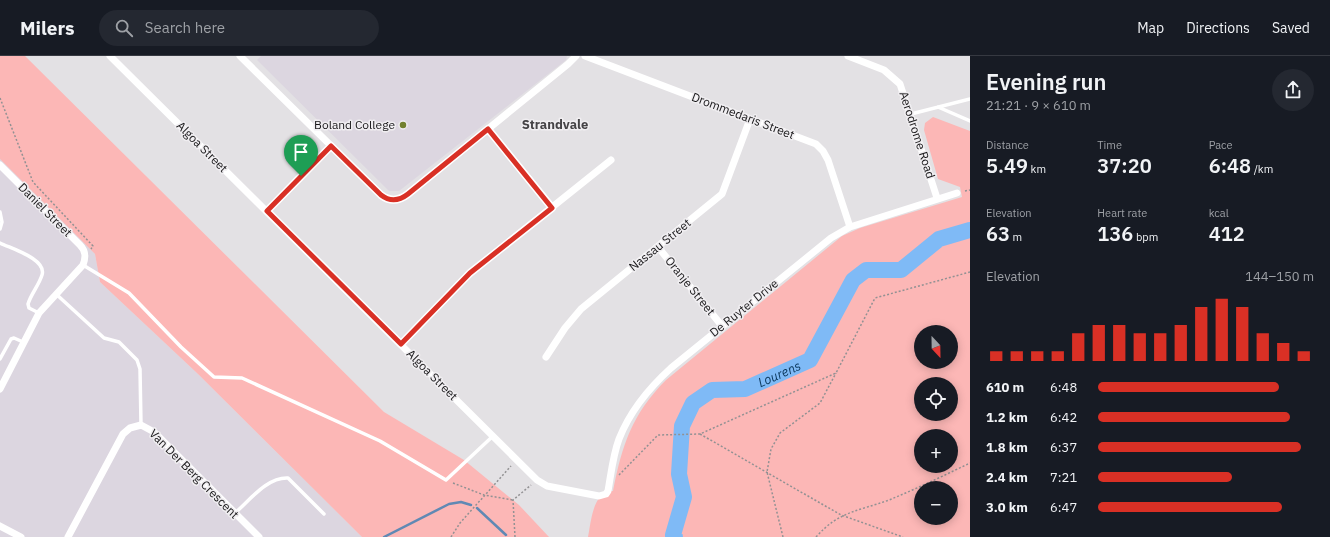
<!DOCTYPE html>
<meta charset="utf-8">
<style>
body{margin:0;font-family:"IBM Plex Sans",sans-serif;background:#242831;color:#f1f3f6;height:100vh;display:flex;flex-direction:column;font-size:15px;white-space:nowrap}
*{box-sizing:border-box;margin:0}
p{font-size:13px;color:#9ea1a6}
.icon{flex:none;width:22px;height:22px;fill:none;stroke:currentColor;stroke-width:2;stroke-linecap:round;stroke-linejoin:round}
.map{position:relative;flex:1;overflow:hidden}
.details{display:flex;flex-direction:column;background:#171b24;width:360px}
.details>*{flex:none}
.needle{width:26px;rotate:158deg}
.controls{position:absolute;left:914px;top:269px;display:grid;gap:8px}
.controls a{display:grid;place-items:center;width:44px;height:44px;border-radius:50%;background:#171b24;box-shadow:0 2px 10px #0003;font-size:20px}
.pin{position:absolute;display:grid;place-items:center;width:34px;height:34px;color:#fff;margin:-41px -17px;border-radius:50% 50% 50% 0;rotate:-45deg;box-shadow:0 0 4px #0007}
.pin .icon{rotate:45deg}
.round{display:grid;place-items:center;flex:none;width:42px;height:42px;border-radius:21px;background:#242831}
.head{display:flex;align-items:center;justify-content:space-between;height:68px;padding:0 16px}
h1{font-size:22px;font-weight:600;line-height:30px}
.figures{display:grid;grid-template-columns:repeat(3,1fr);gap:6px;height:68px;padding:4px 16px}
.figures div{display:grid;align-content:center}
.figures b{font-size:20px;font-weight:600}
.figures small{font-size:11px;font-weight:400}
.figures p{font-size:11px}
.chart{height:112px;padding:8px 16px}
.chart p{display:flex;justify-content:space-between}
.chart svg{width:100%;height:72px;margin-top:4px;stroke:#d93025;stroke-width:6}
ul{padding:0 16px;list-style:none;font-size:13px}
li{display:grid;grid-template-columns:64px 48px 1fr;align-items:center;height:30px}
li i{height:10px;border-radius:5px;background:#d93025}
header{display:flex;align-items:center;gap:24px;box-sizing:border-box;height:56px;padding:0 20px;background:#171b24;border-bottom:1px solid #363941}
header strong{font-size:19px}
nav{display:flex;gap:22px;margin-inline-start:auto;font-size:14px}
.search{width:280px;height:36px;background:#242831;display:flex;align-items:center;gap:10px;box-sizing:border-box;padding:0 14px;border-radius:22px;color:#9ea1a6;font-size:15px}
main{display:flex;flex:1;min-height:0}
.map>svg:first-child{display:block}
.built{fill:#dcd6e0}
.green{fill:#fcb7b6;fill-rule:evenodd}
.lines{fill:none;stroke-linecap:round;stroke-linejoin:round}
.stream{stroke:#6089b4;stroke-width:2.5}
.river{stroke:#7fbaf6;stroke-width:16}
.path{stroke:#929193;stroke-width:1.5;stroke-dasharray:2 2;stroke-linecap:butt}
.lane{stroke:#fff;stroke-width:3.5}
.street{stroke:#fff;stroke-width:7}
.route-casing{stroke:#fff;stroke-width:8}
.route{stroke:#d93025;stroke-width:5}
.poi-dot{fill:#72812f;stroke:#f0eef1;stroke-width:1.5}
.labels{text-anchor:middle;stroke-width:3;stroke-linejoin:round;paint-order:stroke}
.street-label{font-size:12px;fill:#181719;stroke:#f0eef1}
.poi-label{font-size:12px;fill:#181719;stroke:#f0eef1;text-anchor:end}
.neighbourhood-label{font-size:13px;font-weight:bold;fill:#464447;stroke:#f0eef1}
.water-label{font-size:13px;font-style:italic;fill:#0a375c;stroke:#f0eef1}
</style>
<header>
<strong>Milers</strong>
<div class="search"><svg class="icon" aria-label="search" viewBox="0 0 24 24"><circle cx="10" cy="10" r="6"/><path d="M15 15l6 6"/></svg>Search here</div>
<nav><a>Map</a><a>Directions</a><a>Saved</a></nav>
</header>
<main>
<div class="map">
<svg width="970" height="481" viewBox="0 0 970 481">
<rect width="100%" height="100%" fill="#e3e1e4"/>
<path class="built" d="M261 0H567L566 4 399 135H389L257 4Z
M0 103 95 198 100 226 198 318 362 481H0Z"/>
<path class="green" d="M0 0H25L384 356 464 404 519 449 549 481H362L198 318 100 226 95 198 0 103Z
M933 61 970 75V481H588C591 466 593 434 613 435 622 389 632 358 666 324L842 180 860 172 962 141 960 131 938 123 924 74 925 67ZM921 276H951V306H921ZM921 328H951V358H921ZM921 380H951V410H921ZM921 432H951V462H921Z"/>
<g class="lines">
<path class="stream" d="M477 452 506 479
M384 481 449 448 461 446 471 449"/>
<path class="river" id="s1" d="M675 481 673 479 684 441 679 418 682 370 693 347 712 334 745 333 810 304 853 224 866 214H901L939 183 970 174"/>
<path class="path" d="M0 42 33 126 93 190 91 193
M965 135 970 134
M700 378 841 459 903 481
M619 419 658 379 700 378 836 317 875 242 970 216
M453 427 484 439 513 444
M451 481 460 467 511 410
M515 481 513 444 531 429
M783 481 767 416 771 393 780 377 820 347 836 317
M816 481C839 455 859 455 889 444 916 433 943 420 970 407"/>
<path class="lane" d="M938 51 970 65
M911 58 970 43
M0 156 2 166 0 173
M0 187C12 193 47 203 42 219 39 229 31 238 28 248L29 252 39 257
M83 209 129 237 181 291 214 321 242 322 380 385 446 424 493 380
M56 238 104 282 119 286 137 304 140 313 141 369
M0 303 11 283 14 282 23 286
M235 457C250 444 267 421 288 422L324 458"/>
<path class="street" d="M110 0 537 424 547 430 599 440 606 438 608 435C611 418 613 399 619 383 630 355 649 332 671 312L831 182 850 171 957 137
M240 0 381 139C390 146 399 145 408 138L568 8 576 0
M585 0 816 88 823 95 828 104 850 171
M848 0 884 14 900 28 937 142
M488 73 552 151
M0 109 80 189C86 195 86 201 83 209L39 257 0 333
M267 155 331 90
M658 191 722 270
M401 288 470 217 611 104
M546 301 565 272 581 253 722 138 750 63
M0 470 21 481
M68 481 123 378 130 372 141 369 154 376 259 481"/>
</g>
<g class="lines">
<defs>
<path id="route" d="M488 73 552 152 470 217 401 288 267 155 331 90 381 139C390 146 399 145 408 138Z"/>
</defs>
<use href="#route" class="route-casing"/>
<use href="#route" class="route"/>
</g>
<circle class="poi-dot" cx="403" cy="69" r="4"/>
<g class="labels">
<g class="street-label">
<text transform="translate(743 60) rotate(21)" y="4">Drommedaris Street</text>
<text transform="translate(917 79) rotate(72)" y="4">Aerodrome Road</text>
<text transform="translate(202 91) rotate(45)" y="4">Algoa Street</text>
<text transform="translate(45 154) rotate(45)" y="4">Daniel Street</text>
<text transform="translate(660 189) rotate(-39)" y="4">Nassau Street</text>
<text transform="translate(690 230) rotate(51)" y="4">Oranje Street</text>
<text transform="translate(744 252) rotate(-39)" y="4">De Ruyter Drive</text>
<text transform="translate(432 319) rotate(45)" y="4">Algoa Street</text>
<text transform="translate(194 418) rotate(45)" y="4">Van Der Berg Crescent</text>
</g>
<g class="poi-label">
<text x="395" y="73">Boland College</text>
</g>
<g class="neighbourhood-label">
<text x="555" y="73">Strandvale</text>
</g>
<g class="water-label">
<text dy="5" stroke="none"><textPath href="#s1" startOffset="233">Lourens</textPath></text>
</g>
</g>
</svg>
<div class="controls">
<a><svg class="needle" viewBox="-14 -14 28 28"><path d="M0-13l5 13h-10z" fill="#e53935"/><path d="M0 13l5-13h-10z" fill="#9ea1a6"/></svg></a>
<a><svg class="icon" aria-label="locate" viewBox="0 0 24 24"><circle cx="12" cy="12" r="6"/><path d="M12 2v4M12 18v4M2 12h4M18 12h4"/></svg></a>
<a>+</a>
<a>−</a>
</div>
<div class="pin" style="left:301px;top:120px;background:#1e9e55"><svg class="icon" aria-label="arrive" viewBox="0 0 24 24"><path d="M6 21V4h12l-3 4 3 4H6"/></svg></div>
</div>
<section class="details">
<div class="head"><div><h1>Evening run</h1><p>21:21 · 9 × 610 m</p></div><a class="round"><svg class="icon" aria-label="share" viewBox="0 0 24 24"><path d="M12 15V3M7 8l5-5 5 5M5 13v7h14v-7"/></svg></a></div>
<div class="figures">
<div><p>Distance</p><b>5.49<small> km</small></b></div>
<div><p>Time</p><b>37:20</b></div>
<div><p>Pace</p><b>6:48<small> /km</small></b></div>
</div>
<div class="figures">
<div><p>Elevation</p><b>63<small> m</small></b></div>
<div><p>Heart rate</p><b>136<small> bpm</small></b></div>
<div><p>kcal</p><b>412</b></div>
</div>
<div class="chart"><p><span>Elevation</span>144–150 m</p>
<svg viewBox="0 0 160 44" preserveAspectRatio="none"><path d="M5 44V38M15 44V38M25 44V38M35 44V38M45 44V27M55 44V22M65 44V22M75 44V27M85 44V27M95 44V22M105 44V11M115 44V6M125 44V11M135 44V27M145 44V33M155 44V38"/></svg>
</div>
<ul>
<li><b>610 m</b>6:48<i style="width:84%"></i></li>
<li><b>1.2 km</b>6:42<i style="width:89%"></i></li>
<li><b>1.8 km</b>6:37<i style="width:94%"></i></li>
<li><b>2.4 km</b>7:21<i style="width:62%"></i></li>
<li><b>3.0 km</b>6:47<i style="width:85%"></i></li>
</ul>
</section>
</main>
